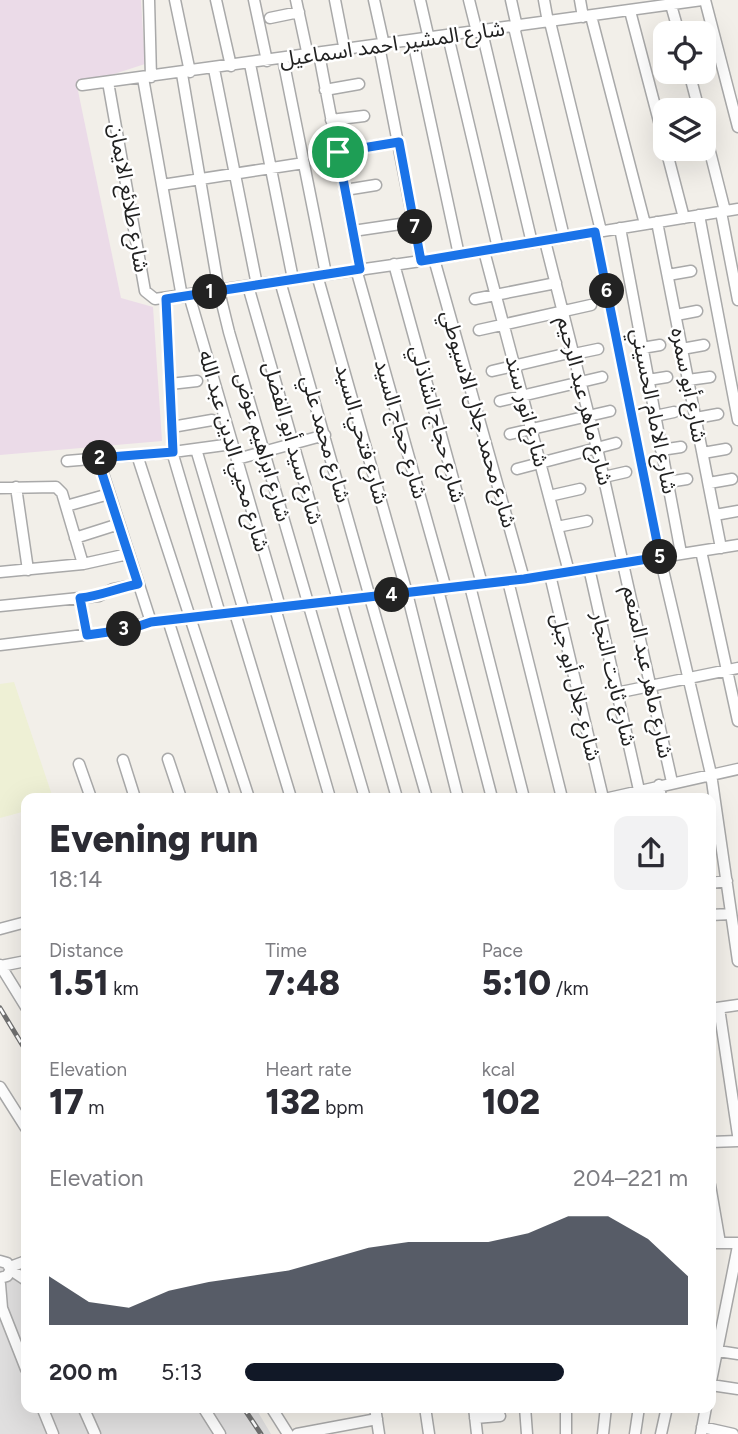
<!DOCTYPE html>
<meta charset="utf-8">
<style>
body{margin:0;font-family:Figtree,"Noto Sans Arabic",sans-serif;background:#f2f2f3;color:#2b2b33;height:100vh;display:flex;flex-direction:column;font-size:26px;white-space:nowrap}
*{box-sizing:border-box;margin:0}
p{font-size:23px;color:#7c7c81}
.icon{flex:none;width:38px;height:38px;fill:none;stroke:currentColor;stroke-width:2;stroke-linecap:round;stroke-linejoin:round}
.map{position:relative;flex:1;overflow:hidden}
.side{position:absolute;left:21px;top:793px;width:695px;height:620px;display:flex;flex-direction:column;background:#fff;border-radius:14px;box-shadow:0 7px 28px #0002}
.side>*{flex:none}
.fabs{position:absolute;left:653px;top:21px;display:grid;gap:14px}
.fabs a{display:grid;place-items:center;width:63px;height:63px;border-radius:14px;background:#fff;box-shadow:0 7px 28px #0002;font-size:35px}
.pin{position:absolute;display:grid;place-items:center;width:60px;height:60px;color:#fff;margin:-30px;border:4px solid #fff;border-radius:50%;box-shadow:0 2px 7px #0007}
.km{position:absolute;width:35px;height:35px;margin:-18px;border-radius:50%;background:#222;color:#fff;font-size:19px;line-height:35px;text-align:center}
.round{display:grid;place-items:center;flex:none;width:74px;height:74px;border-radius:14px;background:#f2f2f3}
.head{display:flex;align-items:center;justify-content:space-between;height:119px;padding:0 28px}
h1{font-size:38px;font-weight:800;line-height:52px}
.stats{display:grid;grid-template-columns:repeat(3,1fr);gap:10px;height:119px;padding:7px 28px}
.stats div{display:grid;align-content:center}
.stats b{font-size:35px;font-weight:800}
.stats small{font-size:19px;font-weight:400}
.stats p{font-size:19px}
.chart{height:196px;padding:14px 28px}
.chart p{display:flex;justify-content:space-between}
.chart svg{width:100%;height:126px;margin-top:7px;fill:#111827;opacity:.7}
ul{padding:0 28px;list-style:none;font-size:23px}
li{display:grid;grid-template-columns:112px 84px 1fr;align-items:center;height:52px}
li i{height:18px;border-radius:9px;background:#111827}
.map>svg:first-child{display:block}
.residential{fill:#e0dfdf}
.industrial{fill:#ebdbe8}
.farmland{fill:#eef0d5}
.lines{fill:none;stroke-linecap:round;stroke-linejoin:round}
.minor-casing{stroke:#a9a9a9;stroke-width:13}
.minor{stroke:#fff;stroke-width:10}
.rail-casing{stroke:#707070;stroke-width:5}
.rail{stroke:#fff;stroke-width:2.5;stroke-dasharray:8;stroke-linecap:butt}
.route-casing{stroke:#fff;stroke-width:14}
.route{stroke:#1a73e8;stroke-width:9}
.labels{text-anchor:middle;stroke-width:5;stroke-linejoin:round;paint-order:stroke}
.street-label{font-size:21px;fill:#222;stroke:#fff}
</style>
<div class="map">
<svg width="738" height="1434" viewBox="0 0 738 1434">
<rect width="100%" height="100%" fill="#f2efe9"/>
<path class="residential" d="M26 1257V1407H255L271 1434H0V1268Z"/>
<path class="industrial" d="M0 0H141L145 64 77 86 121 298 153 307 162 441 0 455Z"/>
<path class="farmland" d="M14 682 53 798H26V811L0 818V684Z"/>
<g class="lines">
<defs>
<path id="minor" d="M149 0 151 77
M175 0 190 72
M216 0 231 66
M254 0 267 61
M296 0 308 56
M335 0 345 51
M374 0 384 45
M420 0 429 39
M469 0 477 32
M511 0 517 27
M544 0 548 22
M580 0 583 17
M705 0 738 127
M671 5 679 33
M630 11 665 144
M591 16 645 224
M270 18 299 12
M550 22 601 231
M514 27 564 237
M482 32 532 243
M448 36 498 248
M413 41 459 255
M379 46 421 261
M319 54 360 269
M283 59 326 274
M250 64 293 279
M214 69 257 285
M689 72 699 110
M182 74 219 291 229 332 365 798
M143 78 182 297
M108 82 145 291 155 299 421 261 738 209
M82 85 702 0
M325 90 359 84
M331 120 364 116
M704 128 725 211
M666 149 684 218
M338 152 399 142
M162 185 304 163
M345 190 376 185
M721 212 738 300
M699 215 738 420
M657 222 721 548
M620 228 681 553
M353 231 414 222
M595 232 660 557 711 774 738 961
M545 241 597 448 672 782
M484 251 569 572
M434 259 524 579
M394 264 482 584
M356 269 446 589
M317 275 407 593 458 798
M668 275 691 271
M280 281 427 798
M248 286 338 600
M189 295 280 607
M166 299 173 455 220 614
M475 299 556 283
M676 315 697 311
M479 330 591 305
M642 348 660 345
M682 349 704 345
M574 354 598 349
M492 371 573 352
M648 380 667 377
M688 380 710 377
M170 384 197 381
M500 401 602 377
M655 416 674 412
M696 418 718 414
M172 427 212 420
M510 434 610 411
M196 449 244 611
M661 450 681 447
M703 453 726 449
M137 455 249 798
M98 458 151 622
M237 459 325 435
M67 461 173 452 232 444
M517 469 616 443
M604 477 626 472
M668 482 687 479
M709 483 732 479
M16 487 28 570
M0 488 56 487 62 493 83 564
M549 496 580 489
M66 506 109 494
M715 515 738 511
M557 527 587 521
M75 538 119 524
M701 551 738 721
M589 568 639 790
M0 572 83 564 128 554
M550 575 603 798
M508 581 562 798
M470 586 524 798
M438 590 492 798
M80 598 87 635
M341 600 397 798
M0 606 99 596 113 589 138 584
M275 608 330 798
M235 613 291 798
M168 620 225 798
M0 645 109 632 151 622 524 579 738 545
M616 693 738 668
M168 759 181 798
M123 760 135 798
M79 764 91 798
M659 785 661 798
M609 798 738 769
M710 883 727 881
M710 915 731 914
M0 929 26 922
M0 965 26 1007
M1 966 26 961
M719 1008 738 1135
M710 1009 738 1005
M0 1087 26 1128
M710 1142 738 1141
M710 1185 720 1243
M710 1243H738
M0 1261 7 1263 11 1270 7 1276 0 1278
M10 1267 26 1261
M11 1270 26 1280
M0 1284 2 1308 26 1369
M718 1351 738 1354
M711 1385 738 1389
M710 1386 738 1246
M42 1407 53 1434
M83 1407 95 1434
M203 1407 220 1434
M271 1407 288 1434
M375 1407 379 1434
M425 1407 429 1434
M474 1407 477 1434
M525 1407 527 1434
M475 1418 500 1416
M702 1427 733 1434
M297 1434 377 1419
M566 1434V1407
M603 1434 606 1407
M635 1434 639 1407
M661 1434 667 1407
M701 1434 706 1407"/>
</defs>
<use href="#minor" class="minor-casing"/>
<use href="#minor" class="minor"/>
<defs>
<path id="rail" d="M0 1008 26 1051
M243 1407 261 1434"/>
</defs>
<use href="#rail" class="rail-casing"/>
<use href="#rail" class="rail"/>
</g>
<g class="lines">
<defs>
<path id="route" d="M399 142 421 261 595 232 660 557 524 579 151 622 130 629 87 635 80 598C100 596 118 588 138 584L97 458 173 452 166 299 360 269 338 152Z"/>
</defs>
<use href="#route" class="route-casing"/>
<use href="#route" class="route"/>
</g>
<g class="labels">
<g class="street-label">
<text transform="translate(392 44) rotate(-8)" y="7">شارع المشير احمد اسماعيل</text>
<text transform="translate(129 198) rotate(80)" y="7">شارع طلائع الايمان</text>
<text transform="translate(689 385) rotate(79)" y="7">شارع أبو سمره</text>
<text transform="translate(585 401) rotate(76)" y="7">شارع ماهر عبد الرحيم</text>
<text transform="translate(527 411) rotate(75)" y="7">شارع انور سند</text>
<text transform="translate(654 411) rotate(79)" y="7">شارع الامام الحسيني</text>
<text transform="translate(479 419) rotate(74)" y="7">شارع محمد جلال الاسيوطي</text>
<text transform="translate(438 424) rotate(75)" y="7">شارع حجاج الشاذلي</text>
<text transform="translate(401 429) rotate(74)" y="7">شارع حجاج السيد</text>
<text transform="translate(362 434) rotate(74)" y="7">شارع فتحي السيد</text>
<text transform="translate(326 439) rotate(74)" y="7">شارع محمد علي</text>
<text transform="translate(293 443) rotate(74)" y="7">شارع سيد أبو الفضل</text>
<text transform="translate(263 447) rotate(74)" y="7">شارع ابراهيم عوض</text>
<text transform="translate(234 451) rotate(74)" y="7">شارع محيي الدين عبد الله</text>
<text transform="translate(648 672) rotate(78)" y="7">شارع ماهر عبد المنعم</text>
<text transform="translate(614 679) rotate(77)" y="7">شارع ثابت النجار</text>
<text transform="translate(576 687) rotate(76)" y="7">شارع جلال أبو جبل</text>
</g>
</g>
</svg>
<div class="fabs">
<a><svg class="icon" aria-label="locate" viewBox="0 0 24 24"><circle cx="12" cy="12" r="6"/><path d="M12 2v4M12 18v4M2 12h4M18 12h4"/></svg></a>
<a><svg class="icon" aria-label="layers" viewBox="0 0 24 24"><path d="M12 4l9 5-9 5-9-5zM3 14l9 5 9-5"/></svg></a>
</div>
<div class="pin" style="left:338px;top:152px;background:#1e9e55"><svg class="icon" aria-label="arrive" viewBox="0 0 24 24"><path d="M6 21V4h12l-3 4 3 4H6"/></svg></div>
<b class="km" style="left:210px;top:292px">1</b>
<b class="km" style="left:100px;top:458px">2</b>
<b class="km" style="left:124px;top:629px">3</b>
<b class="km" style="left:392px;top:595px">4</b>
<b class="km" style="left:660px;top:557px">5</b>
<b class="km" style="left:607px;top:291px">6</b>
<b class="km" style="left:415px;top:227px">7</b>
<section class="side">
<div class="head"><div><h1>Evening run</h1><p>18:14</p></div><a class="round"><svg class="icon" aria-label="share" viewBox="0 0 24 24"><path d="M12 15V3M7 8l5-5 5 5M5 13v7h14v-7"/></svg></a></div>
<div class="stats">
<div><p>Distance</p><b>1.51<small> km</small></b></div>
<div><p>Time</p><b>7:48</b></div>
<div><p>Pace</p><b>5:10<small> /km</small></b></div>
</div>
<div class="stats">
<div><p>Elevation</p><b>17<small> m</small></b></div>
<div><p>Heart rate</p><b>132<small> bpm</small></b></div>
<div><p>kcal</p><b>102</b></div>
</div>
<div class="chart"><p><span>Elevation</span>204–221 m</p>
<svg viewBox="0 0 160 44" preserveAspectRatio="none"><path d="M0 44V27L10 36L20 38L30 32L40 29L50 27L60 25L70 21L80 17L90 15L100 15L110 15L120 12L130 6L140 6L150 14L160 27V44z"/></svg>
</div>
<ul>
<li><b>200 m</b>5:13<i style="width:72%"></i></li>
</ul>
</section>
</div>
